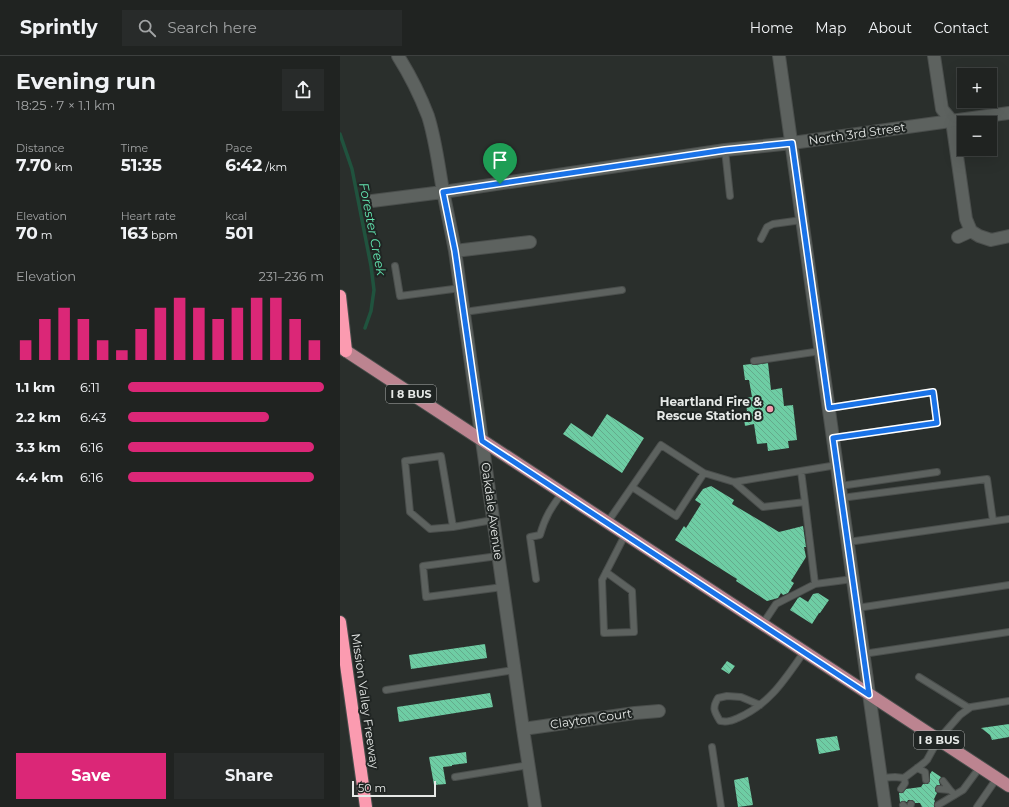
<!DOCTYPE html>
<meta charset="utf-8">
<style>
body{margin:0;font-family:Montserrat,sans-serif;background:#282b2a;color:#f1f3f6;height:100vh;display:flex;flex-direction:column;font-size:15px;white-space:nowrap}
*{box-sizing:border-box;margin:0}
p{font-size:13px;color:#a2a4a5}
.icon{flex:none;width:22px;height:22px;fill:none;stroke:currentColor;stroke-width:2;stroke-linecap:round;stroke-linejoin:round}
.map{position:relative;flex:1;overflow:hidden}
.sheet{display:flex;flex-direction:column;background:#202321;width:340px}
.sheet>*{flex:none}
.buttons{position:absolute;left:617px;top:12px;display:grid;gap:8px}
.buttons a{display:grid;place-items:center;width:40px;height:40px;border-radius:0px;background:#202321;box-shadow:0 4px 16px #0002,0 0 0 1px #3d403f;font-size:20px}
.scale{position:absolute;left:12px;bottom:10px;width:84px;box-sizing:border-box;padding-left:4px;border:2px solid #e6e9e7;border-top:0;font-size:11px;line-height:14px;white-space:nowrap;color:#e6e9e7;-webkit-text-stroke:3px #202523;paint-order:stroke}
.pin{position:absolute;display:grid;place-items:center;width:34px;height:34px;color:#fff;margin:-41px -17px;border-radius:50% 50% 50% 0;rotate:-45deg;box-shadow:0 0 4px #0007}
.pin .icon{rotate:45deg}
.round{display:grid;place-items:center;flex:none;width:42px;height:42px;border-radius:0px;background:#282b2a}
.headline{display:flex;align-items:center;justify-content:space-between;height:68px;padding:0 16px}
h1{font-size:22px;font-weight:700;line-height:30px}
.stats{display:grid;grid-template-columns:repeat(3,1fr);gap:6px;height:68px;padding:4px 16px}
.stats div{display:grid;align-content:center}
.stats b{font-size:17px;font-weight:700}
.stats small{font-size:11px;font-weight:400}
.stats p{font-size:11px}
.chart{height:112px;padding:8px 16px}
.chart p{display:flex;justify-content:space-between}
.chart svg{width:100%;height:72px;margin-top:4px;stroke:#db2777;stroke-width:6}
.primary-button{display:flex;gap:8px;margin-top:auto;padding:8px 16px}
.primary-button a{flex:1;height:46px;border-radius:0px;background:#db2777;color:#fff;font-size:16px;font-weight:700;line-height:46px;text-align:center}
.primary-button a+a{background:#282b2a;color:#f1f3f6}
ul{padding:0 16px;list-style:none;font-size:13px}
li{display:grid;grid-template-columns:64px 48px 1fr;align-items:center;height:30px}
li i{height:10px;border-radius:5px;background:#db2777}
header{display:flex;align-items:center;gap:24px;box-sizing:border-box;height:56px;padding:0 20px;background:#202321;border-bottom:1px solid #3d403f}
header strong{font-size:19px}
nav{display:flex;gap:22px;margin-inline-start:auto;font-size:14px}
.search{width:280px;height:36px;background:#282b2a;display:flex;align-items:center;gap:10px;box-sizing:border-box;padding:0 14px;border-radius:0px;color:#a2a4a5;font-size:15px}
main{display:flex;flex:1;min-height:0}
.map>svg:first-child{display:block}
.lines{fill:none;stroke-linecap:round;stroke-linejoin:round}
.stream{stroke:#20533e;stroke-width:3.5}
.building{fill:url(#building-back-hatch)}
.lane-casing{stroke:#4a4e4c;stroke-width:8}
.street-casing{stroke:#4a4e4c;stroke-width:14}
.secondary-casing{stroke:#4a4e4c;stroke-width:14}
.primary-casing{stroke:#4a4e4c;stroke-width:14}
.highway-casing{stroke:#4a4e4c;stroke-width:14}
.lane{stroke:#5d625f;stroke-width:6}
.street{stroke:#5d625f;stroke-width:12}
.secondary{stroke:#5d625f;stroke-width:12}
.primary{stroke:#bc8490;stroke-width:12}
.highway{stroke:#fb9bb0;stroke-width:12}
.route-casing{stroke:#fff;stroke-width:8}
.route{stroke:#1a73e8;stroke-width:5}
.poi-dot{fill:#f29aad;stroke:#202523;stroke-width:1.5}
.labels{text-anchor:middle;stroke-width:4;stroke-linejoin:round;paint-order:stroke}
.shield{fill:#202523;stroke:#abaeac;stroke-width:1}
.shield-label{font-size:11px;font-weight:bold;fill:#e6e9e7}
.street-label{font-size:12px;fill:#e6e9e7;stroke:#202523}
.poi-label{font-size:12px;font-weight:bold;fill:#e6e9e7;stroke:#202523;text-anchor:end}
.water-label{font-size:13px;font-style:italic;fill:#62e5b0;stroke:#202523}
</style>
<header>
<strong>Sprintly</strong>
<div class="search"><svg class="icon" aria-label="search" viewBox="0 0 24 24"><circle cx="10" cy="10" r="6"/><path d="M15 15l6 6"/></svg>Search here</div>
<nav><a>Home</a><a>Map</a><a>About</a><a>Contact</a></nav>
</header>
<main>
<section class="sheet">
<div class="headline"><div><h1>Evening run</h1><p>18:25 · 7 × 1.1 km</p></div><a class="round"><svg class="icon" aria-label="share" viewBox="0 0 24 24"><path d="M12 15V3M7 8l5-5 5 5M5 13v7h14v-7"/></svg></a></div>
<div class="stats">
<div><p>Distance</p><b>7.70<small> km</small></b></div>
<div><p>Time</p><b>51:35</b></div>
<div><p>Pace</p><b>6:42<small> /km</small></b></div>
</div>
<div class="stats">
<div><p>Elevation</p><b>70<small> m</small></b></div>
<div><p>Heart rate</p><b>163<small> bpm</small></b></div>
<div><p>kcal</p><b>501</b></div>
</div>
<div class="chart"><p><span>Elevation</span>231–236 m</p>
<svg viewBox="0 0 160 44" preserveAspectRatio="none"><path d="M5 44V32M15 44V19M25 44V12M35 44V19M45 44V32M55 44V38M65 44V25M75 44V12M85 44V6M95 44V12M105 44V19M115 44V12M125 44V6M135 44V6M145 44V19M155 44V32"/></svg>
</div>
<ul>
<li><b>1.1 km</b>6:11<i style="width:100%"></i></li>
<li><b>2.2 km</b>6:43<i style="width:72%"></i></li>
<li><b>3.3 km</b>6:16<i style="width:95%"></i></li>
<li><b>4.4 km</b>6:16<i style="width:95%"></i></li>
</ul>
<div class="primary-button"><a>Save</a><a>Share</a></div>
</section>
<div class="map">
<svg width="669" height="751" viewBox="0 0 669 751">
<defs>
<pattern id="building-back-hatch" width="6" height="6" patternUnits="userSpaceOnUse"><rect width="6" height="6" fill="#6ecda4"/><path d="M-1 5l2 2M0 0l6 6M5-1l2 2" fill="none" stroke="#64ab8c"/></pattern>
</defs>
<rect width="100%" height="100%" fill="#2a2f2c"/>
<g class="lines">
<path class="stream" d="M0 78 12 113 31 210 34 234 31 255 25 272"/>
</g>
<path class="building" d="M428 307 431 334 442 332 444 350 453 349 457 384 448 385 449 392 428 395 427 387 417 388 414 368 405 370 403 355H407L405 342 412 341 409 324H405L403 309 411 308 415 309Z
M267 358 304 382 282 417 223 378 231 367 252 381Z
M371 430 394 444 392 448 439 476 463 470 466 491H464L466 501 451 525 454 527 448 537 443 539 441 537 438 542 427 545 396 525 397 523 335 484 344 470 346 472 361 448 355 444 363 433Z
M478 537 489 544 480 557H479L472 568 450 554 458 542 460 541 468 546 473 538Z
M145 588 147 602 71 613 69 599Z
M387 605 395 610 389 618 381 613Z
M150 637 153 651 59 666 57 651Z
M669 668V681L652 684 650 679 641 672Z
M497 680 500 694 479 698 476 683Z
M126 696 127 707 112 709V710L103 711 106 728 94 729 89 701Z
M592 715 601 721 599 725 600 729H597L595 732V735L597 737 594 743 595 745 594 747V751H582L580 747H575L574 745 572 744H568L567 746 564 745 560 746 559 737H563L566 733 581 731 583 728H588L590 725V718Z
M408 721 413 749 398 751 394 724Z"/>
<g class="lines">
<defs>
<path id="lane" d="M385 94 390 140
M421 183 427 171 433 168 462 164
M55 210 60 240 121 232
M124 256 282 234
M414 305 481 295
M489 352 593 336 597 367 493 382
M394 426 423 451 465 446 461 415
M500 430 597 416
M292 431 336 460 364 417
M501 442 647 423 653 465
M267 467 321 389 364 417 394 426 497 409
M113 471 101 400 65 405 70 456 90 473 113 471 153 464
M508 486 669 463
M158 500 83 510 86 541 163 531
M266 516 292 535 294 576 264 577 262 524 285 479
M196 523 190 481 200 479C205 461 211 452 222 437
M475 528 513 523
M517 552 669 529
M422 569 436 548 475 528 465 446
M523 598 669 576
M579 621 629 652
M46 634 174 614
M420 649 401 641 387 640 378 642C372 652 374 655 380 665 383 665 386 666 389 665 392 665 395 663 398 662 430 648 445 623 464 596
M372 691 381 751
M577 712 585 716 586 724
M115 721 189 709
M541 722 555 721 564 722 585 706 587 704 598 684 620 659 631 651 669 645
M603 725 610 734
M561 733 565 727 564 722
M599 733 610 734 615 739
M563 749 565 751
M598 749 623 734 640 711
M570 751 571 748
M637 751 657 722"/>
<path id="street" d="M58 0C70 19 80 39 88 60 95 82 98 106 102 129 106 151 111 173 115 195L183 673 195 751
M594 0 602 53 612 65 626 163 631 175 639 180 651 184 669 180
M32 145 103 136 385 94 452 87
M618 181 631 175
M115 195 190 186
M183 673 295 657 319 655"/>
<path id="secondary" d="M439 0 545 751
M452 87 669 57"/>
<path id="primary" d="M0 291 669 730"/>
<path id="highway" d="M0 240 6 295
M0 566 26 751"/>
</defs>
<use href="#lane" class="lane-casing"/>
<use href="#street" class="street-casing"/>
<use href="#secondary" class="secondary-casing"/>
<use href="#primary" class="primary-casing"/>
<use href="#highway" class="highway-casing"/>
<use href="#lane" class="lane"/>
<use href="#street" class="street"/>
<use href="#secondary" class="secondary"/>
<use href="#primary" class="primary"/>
<use href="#highway" class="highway"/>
</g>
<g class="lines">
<defs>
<path id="route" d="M452 87 489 352 593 336 597 367 493 382 529 639 142 385 115 195 103 136 385 94Z"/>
</defs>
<use href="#route" class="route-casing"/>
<use href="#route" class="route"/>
</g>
<circle class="poi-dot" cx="430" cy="353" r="4"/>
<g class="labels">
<g class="shield">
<rect x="46" y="329" width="50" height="18" rx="3"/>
<rect x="574" y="675" width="50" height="18" rx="3"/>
</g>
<g class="shield-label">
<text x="71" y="342">I 8 BUS</text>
<text x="599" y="688">I 8 BUS</text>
</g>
<g class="street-label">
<text transform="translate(517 78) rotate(-8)" y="4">North 3rd Street</text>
<text transform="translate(152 455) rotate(82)" y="4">Oakdale Avenue</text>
<text transform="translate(25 645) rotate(82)" y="4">Mission Valley Freeway</text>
<text transform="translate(251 663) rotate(-8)" y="4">Clayton Court</text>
</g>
<g class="poi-label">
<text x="422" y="350">Heartland Fire &amp;<tspan x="422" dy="14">Rescue Station 8</tspan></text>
</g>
<g class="water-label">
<text transform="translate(33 173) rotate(79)" y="5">Forester Creek</text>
</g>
</g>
</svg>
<div class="buttons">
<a>+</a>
<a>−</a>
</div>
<div class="scale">50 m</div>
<div class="pin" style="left:160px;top:128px;background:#1e9e55"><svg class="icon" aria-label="arrive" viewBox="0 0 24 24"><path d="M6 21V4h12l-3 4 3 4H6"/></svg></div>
</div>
</main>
